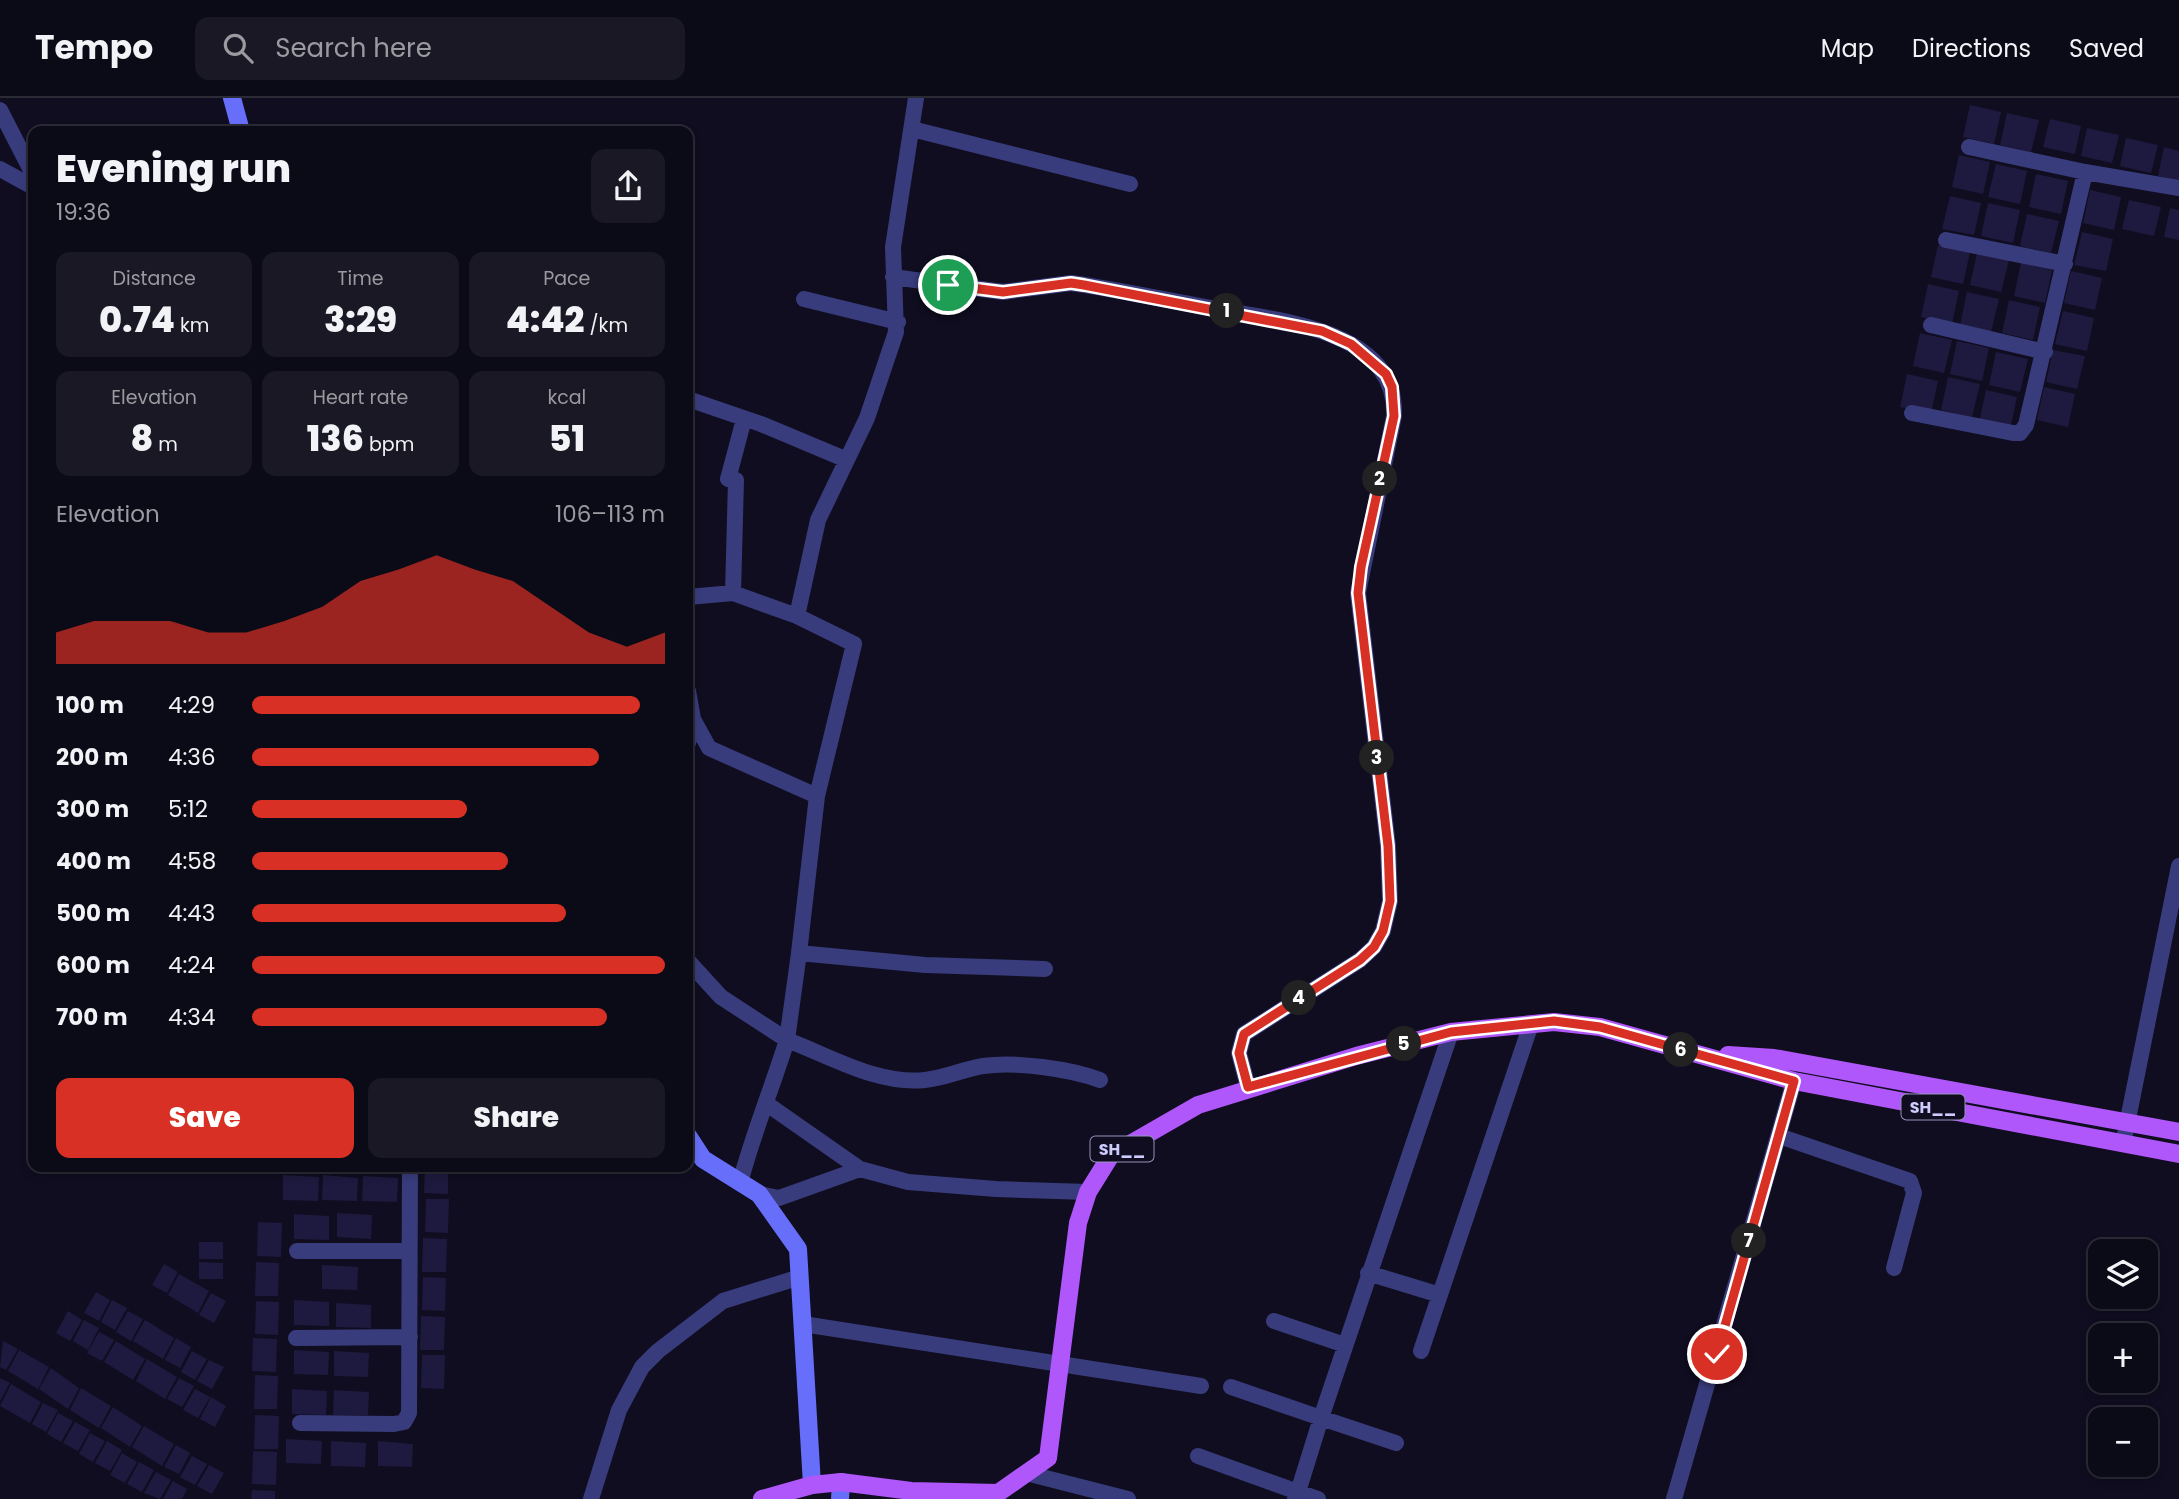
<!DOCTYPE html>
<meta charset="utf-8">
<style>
body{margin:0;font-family:Poppins,sans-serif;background:#191824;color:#f1f3f6;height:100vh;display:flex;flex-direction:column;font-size:26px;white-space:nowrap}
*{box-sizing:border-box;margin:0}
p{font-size:23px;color:#9a9aa1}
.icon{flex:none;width:38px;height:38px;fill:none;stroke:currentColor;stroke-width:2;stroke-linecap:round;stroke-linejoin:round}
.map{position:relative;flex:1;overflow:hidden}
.side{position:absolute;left:28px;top:28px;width:665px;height:1046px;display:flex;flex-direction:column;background:#0b0a17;border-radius:14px;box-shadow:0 4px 10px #0003,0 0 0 2px #2b2b36}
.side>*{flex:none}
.controls{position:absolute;left:2088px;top:1141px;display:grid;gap:14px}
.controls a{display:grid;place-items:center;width:70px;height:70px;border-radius:14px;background:#0b0a17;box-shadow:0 4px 10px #0003,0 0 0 2px #2b2b36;font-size:35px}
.pin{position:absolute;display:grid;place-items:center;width:60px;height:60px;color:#fff;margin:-30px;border:4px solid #fff;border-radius:50%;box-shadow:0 2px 7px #0007}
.km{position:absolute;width:35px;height:35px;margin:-18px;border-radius:50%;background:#222;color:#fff;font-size:19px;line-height:35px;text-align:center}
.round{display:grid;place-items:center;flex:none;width:74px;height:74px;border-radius:14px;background:#191824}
.summary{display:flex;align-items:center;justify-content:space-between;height:119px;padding:0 28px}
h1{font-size:38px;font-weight:800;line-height:52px}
.figures{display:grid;grid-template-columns:repeat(3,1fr);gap:10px;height:119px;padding:7px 28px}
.figures div{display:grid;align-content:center;border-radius:14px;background:#191824;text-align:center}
.figures b{font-size:35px;font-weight:800}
.figures small{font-size:19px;font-weight:400}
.figures p{font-size:19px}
.chart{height:196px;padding:14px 28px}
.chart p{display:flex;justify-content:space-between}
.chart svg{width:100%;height:126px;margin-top:7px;fill:#d93025;opacity:.7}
.primary-button{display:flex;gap:14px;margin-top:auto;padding:14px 28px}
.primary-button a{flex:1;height:80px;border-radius:14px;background:#d93025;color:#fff;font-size:28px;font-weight:800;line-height:80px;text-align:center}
.primary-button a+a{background:#191824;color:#f1f3f6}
ul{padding:0 28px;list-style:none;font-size:23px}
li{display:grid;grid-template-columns:112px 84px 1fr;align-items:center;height:52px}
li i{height:18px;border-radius:9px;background:#d93025}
header{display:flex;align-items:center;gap:42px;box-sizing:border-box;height:98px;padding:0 35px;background:#0b0a17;border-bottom:2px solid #2b2b36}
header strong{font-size:33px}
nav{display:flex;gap:38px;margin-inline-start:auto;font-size:24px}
.search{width:490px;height:63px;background:#191824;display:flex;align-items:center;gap:18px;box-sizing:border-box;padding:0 24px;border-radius:14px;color:#9a9aa1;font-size:26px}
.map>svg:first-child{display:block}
.building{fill:#1e1a3f}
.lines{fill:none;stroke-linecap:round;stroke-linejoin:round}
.street{stroke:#393c7c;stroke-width:16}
.secondary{stroke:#676ffa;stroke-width:18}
.primary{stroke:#af57fa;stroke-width:18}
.route-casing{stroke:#fff;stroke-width:14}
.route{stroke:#d93025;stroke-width:9}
.labels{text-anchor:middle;stroke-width:5;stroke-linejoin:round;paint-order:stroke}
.shield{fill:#0f0d1f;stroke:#9593ba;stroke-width:2}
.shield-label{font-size:16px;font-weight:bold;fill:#ceccfd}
</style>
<header>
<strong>Tempo</strong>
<div class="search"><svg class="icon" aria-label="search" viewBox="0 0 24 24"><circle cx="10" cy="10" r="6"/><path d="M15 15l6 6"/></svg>Search here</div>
<nav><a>Map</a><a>Directions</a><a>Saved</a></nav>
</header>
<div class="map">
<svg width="2179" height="1401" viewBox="0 0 2179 1401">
<rect width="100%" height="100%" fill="#0f0d1f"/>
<path class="building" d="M1970 7 2001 14 1994 46 1963 39Z
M2007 15 2039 22 2031 54 2000 47Z
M2050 21 2081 28 2075 56 2043 49Z
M2087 30 2119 37 2112 65 2081 58Z
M2126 40 2158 47 2151 75 2120 68Z
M2164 49 2179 53V83L2158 78Z
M1959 57 1990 64 1983 96 1952 89Z
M1996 66 2027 73 2020 106 1988 99Z
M2036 76 2068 83 2061 116 2029 109Z
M2090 92 2121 99 2114 132 2083 125Z
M1950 98 1981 105 1974 137 1942 131Z
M2129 102 2161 109 2154 138 2122 131Z
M1988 105 2020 112 2013 145 1981 138Z
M2170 110 2179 112V142L2164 139Z
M2027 116 2059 123 2051 155 2020 148Z
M2082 134 2113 141 2106 173 2074 167Z
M1938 147 1970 154 1963 186 1931 179Z
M1977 155 2009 162 2001 194 1970 187Z
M2021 165 2052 172 2045 205 2014 198Z
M2071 173 2102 180 2095 212 2064 205Z
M1928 186 1959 193 1952 226 1921 219Z
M1967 194 1999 201 1991 234 1960 227Z
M2009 202 2040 209 2033 242 2002 235Z
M2063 213 2094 220 2087 253 2055 246Z
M1920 235 1952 242 1944 275 1913 268Z
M1957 243 1989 250 1982 283 1950 276Z
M2053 252 2085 258 2077 291 2046 284Z
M1996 254 2028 261 2020 294 1989 287Z
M1907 276 1938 283 1931 316 1900 309Z
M1948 279 1980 286 1972 319 1941 312Z
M2044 289 2075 296 2068 329 2037 322Z
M1986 292 2017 299 2010 331 1979 325Z
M425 1069H448V1096L424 1095Z
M283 1077 319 1079 318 1103 283 1102Z
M323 1077 358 1080 357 1103 322 1102Z
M363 1078 398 1080 397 1104 362 1103Z
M426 1101H449L448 1135 425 1134Z
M337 1115 372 1117 371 1141 337 1139Z
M294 1116 329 1118V1142L294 1141Z
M258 1124 282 1125 281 1159 257 1158Z
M423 1140 447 1141 446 1174H422Z
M199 1144H223V1161H199Z
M199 1164 223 1165V1181H199Z
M256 1164 279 1165 278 1198H255Z
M164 1166 178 1174 167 1195 152 1187Z
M322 1167 358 1169 357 1192 322 1191Z
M179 1176 209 1193 198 1215 168 1197Z
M423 1179 446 1180 445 1213 422 1212Z
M96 1194 110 1202 99 1223 84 1215Z
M211 1195 226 1203 214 1225 199 1217Z
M112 1202 127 1210 115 1232 101 1224Z
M294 1202 329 1204V1228L294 1227Z
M256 1203 279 1204 278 1237 255 1236Z
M336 1205 371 1207V1230L336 1229Z
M68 1213 82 1222 70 1243 56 1235Z
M128 1213 143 1221 131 1243 116 1234Z
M421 1218 445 1219 444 1252H420Z
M84 1222 99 1230 88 1252 73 1243Z
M145 1222 174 1240 163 1261 133 1243Z
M99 1234 114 1242 102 1263 87 1255Z
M176 1240 191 1249 180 1270 165 1262Z
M253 1240 277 1241 276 1274 252 1273Z
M3 1243 18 1251 6 1272 0 1269Z
M116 1243 145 1261 133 1282 104 1264Z
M19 1252 49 1269 38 1291 8 1273Z
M294 1252 329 1254 328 1277 294 1276Z
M192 1253 207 1261 195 1282 181 1274Z
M334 1253 369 1255 368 1279 334 1278Z
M422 1257H445L444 1291 421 1290Z
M147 1261 177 1279 165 1301 136 1283Z
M209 1262 224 1269 212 1291 197 1283Z
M51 1270 79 1290 68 1311 39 1291Z
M255 1277 278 1278 277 1311H254Z
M0 1280 10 1285 0 1303Z
M179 1280 194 1288 182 1309 167 1301Z
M11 1286 41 1304 30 1325 0 1308Z
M81 1290 111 1308 99 1330 70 1312Z
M195 1291 210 1299 198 1320 183 1312Z
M292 1291 327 1293 326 1317 292 1316Z
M334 1292 369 1294 368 1317H333Z
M211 1299 226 1308 215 1329 200 1321Z
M43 1305 58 1312 46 1334 32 1326Z
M113 1309 142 1328 130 1349 101 1330Z
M58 1315 73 1323 61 1344 47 1336Z
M255 1317 279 1318 278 1351H254Z
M75 1324 90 1332 78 1353 63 1345Z
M144 1328 174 1346 162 1368 132 1349Z
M90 1335 105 1343 93 1364 79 1356Z
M286 1341 322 1343 321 1366 286 1365Z
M107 1343 122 1352 110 1373 95 1365Z
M331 1343 366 1345 365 1369 331 1368Z
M378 1343 413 1346 412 1369 378 1368Z
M176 1347 190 1355 179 1376 164 1369Z
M253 1353 277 1354 276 1387 252 1386Z
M122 1355 137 1364 125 1385 110 1377Z
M192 1358 207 1366 195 1387 180 1379Z
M139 1364 154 1372 142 1394 127 1386Z
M209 1367 224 1375 212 1396 197 1388Z
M156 1374 171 1382 160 1401 144 1395Z
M173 1383 187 1391 182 1401H163Z
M252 1392 275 1393V1401H251Z"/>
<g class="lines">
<path class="street" d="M0 12 33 76
M912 31 1130 86
M1969 49 2085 74 2179 90
M0 71 33 89
M1946 142 2065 166
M893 179 1003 194 1071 185 1085 187C1128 194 1172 203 1216 211 1279 223 1398 231 1394 318L1358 495 1388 748 1390 803 1383 833 1374 849 1360 862 1244 936 1239 955 1248 989
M804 201 898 224
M1931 227 2045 254
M688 301 761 326 847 362
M1912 315 2013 335H2020L2026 327 2085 74
M728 381 744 321
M733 495 736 382
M688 499 733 495 797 518 854 546 817 698
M797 518 818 422 867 320 896 234 893 149 916 0
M688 593 693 621 709 650 817 698 799 855 925 867 1045 871
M688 645 693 621
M799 855 787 942C830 958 877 987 925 982 945 980 964 971 983 968 1014 963 1071 971 1100 982
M688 863 721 899 787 942C772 990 753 1036 740 1085
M767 1006 860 1071
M1779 1038 1910 1083 1914 1095 1894 1170
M2123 1046 2179 768
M759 1096 779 1100 860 1071 908 1084 996 1091 1088 1094
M297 1153H408
M1368 1175 1440 1197
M1274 1223 1345 1247
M803 1226 1201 1288
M296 1240 410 1239
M1421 1253 1531 926
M1231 1289 1321 1320 1451 934
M300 1325 394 1326 404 1324 409 1315 410 1069
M1198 1358 1298 1394 1321 1320 1396 1345
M1030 1376 1128 1401
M591 1401 619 1312 642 1269 658 1253 723 1203 800 1179
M1295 1401 1298 1394 1318 1401
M1674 1401 1794 983"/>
<path class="secondary" d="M232 0 241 33
M688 1038 703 1061 759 1096 798 1151 812 1387
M840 1401 841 1384"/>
<path class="primary" d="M1728 957 1774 960 2179 1034
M762 1401 812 1387 841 1384 911 1393 998 1395 1048 1360 1078 1125 1088 1094 1111 1057 1198 1007 1356 958 1451 934 1554 924 1600 929 1794 983 2179 1056"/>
</g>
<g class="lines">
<defs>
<path id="route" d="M948 187 1003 194 1071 185 1084 187 1322 233 1351 246 1386 276 1392 289 1394 318 1361 469 1358 495 1388 748 1390 803 1383 833 1374 849 1360 862 1244 936 1239 955 1248 989 1451 934 1554 923 1600 929 1794 983 1717 1256"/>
</defs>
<use href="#route" class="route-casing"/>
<use href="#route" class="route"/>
</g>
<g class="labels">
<g class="shield">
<rect x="1901.5" y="996.5" width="63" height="25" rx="5"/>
<rect x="1090.5" y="1038.5" width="63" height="25" rx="5"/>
</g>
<g class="shield-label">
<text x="1933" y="1015">SH__</text>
<text x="1122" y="1057">SH__</text>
</g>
</g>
</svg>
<div class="controls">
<a><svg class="icon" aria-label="layers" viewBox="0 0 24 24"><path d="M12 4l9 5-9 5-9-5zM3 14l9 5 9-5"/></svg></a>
<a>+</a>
<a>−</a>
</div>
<div class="pin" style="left:948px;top:187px;background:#1e9e55"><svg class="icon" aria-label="arrive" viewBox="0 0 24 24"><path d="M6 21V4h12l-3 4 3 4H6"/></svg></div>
<div class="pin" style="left:1717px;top:1256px;background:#d93025"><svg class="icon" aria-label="check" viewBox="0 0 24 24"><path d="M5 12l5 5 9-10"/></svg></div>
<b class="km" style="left:1227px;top:213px">1</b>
<b class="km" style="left:1380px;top:381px">2</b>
<b class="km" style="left:1377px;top:660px">3</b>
<b class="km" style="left:1299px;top:900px">4</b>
<b class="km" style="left:1404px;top:946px">5</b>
<b class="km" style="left:1681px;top:952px">6</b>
<b class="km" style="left:1749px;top:1143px">7</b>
<section class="side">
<div class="summary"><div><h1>Evening run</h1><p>19:36</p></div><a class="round"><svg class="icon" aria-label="share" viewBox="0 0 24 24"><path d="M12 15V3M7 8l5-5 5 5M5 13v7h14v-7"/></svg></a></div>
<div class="figures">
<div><p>Distance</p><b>0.74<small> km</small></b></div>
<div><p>Time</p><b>3:29</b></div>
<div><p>Pace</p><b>4:42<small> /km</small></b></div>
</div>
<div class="figures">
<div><p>Elevation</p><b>8<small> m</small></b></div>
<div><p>Heart rate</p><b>136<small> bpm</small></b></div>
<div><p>kcal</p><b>51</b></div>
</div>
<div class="chart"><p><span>Elevation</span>106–113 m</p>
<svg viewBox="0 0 160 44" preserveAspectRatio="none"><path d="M0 44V33L10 29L20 29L30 29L40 33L50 33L60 29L70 24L80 15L90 11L100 6L110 11L120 15L130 24L140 33L150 38L160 33V44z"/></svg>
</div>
<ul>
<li><b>100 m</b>4:29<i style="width:94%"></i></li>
<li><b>200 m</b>4:36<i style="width:84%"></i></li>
<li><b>300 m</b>5:12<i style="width:52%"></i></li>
<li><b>400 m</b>4:58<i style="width:62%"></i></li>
<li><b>500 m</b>4:43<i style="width:76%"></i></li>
<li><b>600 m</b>4:24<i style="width:100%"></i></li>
<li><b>700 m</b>4:34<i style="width:86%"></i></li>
</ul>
<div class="primary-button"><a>Save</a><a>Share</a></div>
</section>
</div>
